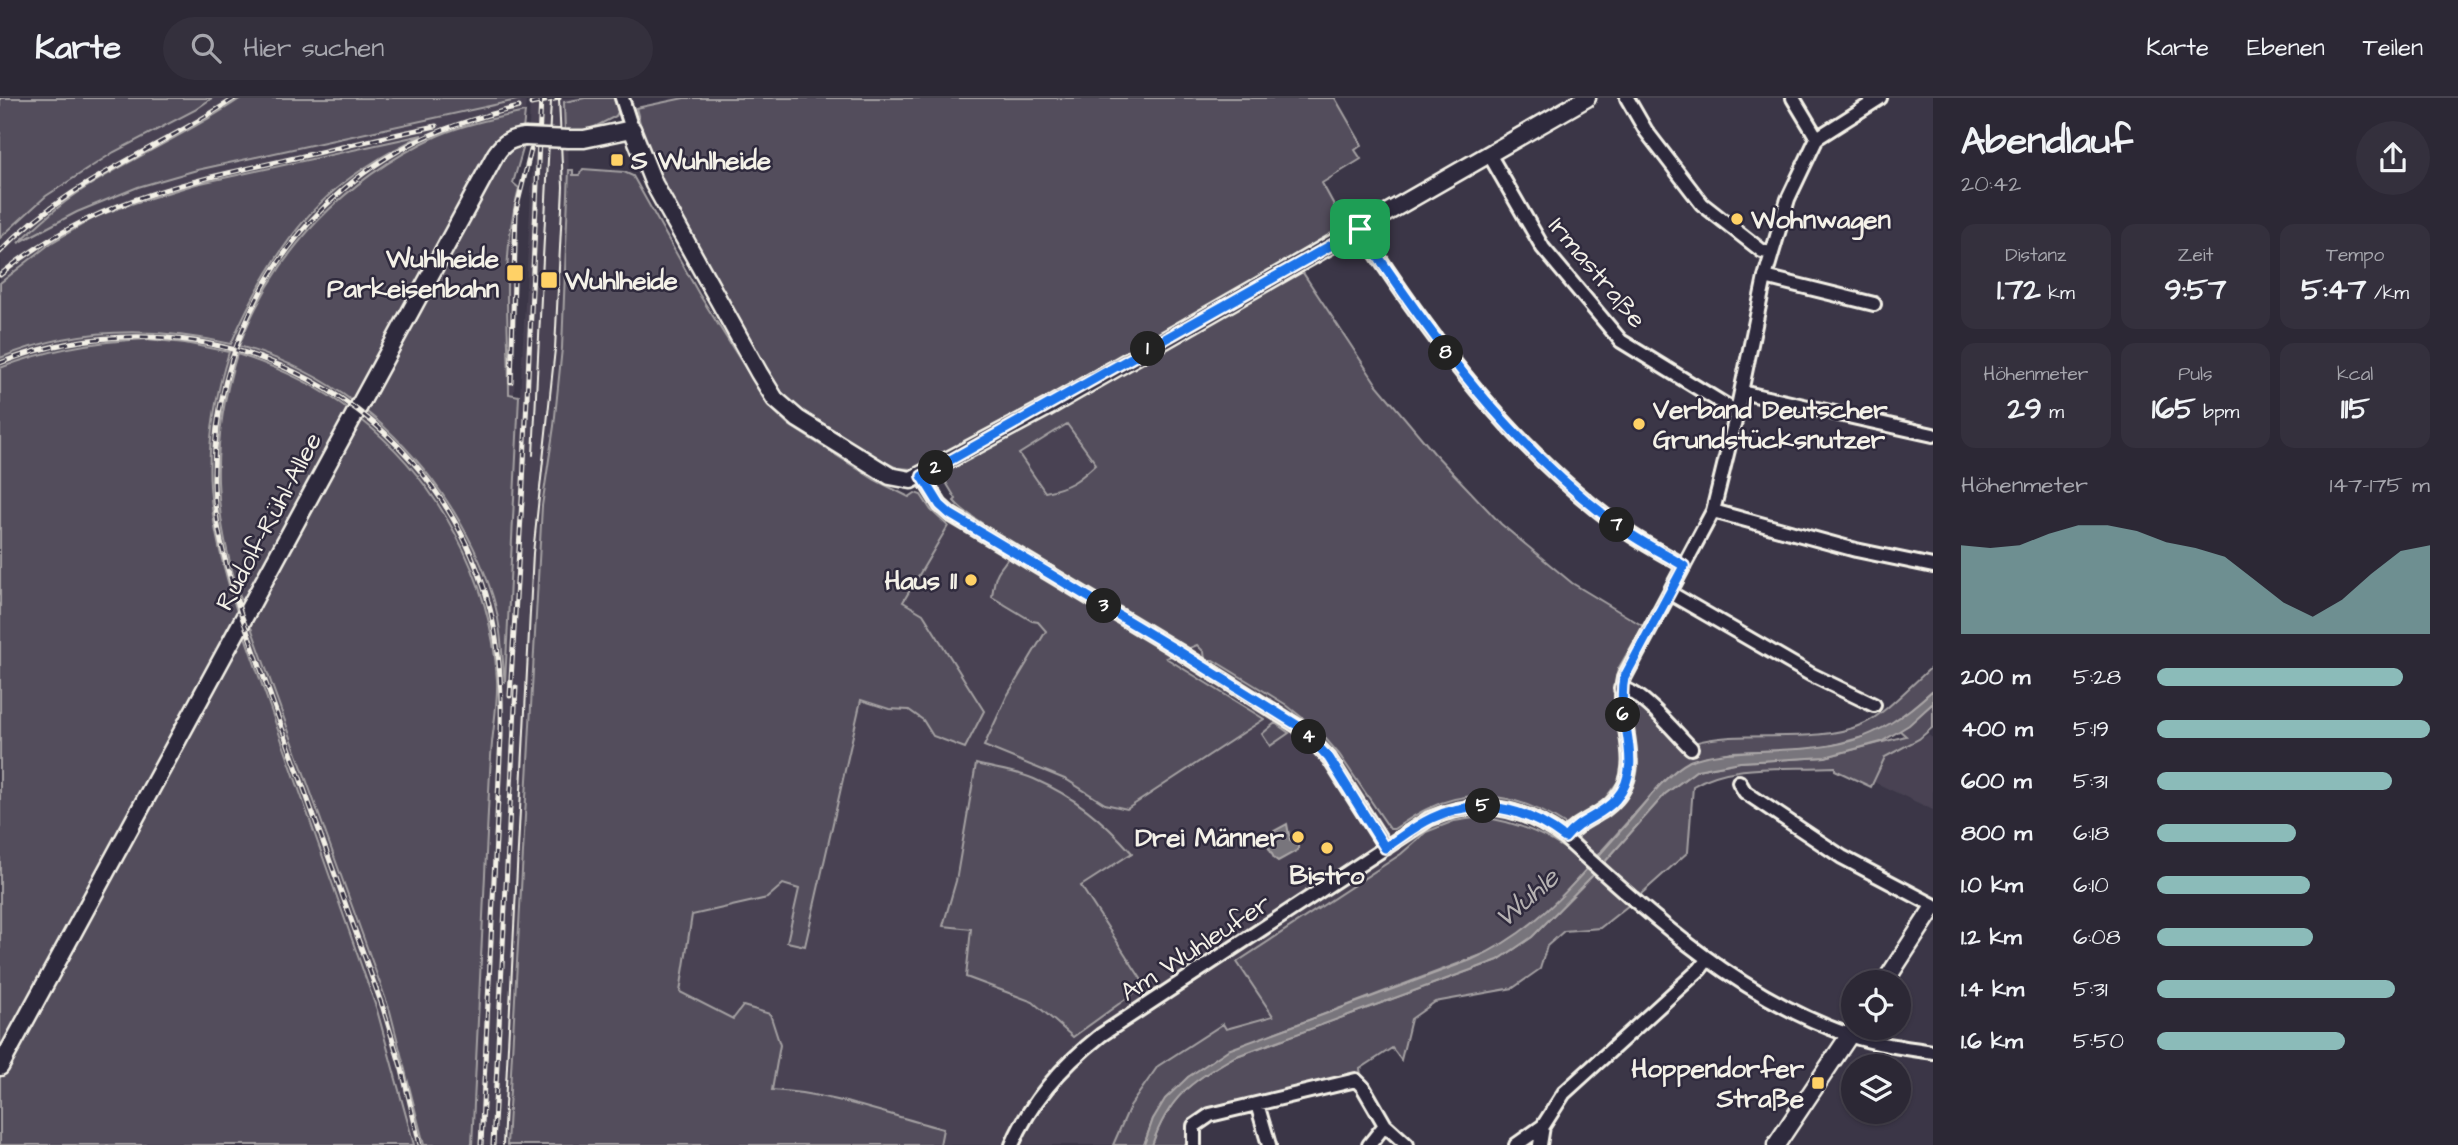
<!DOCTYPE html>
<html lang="de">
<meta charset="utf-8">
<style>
body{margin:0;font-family:"Architects Daughter",sans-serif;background:#34303d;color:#f1f3f6;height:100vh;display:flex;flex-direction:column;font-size:26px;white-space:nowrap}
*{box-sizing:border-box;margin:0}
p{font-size:23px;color:#a6a6ad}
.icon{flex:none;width:38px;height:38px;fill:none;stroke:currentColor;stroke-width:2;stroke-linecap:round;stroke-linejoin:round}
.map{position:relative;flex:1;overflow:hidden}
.side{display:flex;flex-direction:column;background:#2c2835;width:525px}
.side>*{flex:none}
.controls{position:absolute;left:1841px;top:872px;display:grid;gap:14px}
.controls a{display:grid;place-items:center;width:70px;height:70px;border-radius:50%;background:#2c2835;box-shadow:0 2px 5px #0004,0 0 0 2px #484450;font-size:35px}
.pin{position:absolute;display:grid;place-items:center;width:60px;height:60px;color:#fff;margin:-30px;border-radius:14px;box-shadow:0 4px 10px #0006}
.km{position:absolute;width:35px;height:35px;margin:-18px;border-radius:50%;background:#222;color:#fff;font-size:19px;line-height:35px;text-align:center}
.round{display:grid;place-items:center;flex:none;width:74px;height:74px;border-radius:37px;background:#34303d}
.overview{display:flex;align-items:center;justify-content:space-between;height:119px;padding:0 28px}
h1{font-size:38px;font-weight:800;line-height:52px}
.figures{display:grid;grid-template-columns:repeat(3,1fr);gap:10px;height:119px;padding:7px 28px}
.figures div{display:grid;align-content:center;border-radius:14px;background:#34303d;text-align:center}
.figures b{font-size:30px;font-weight:800}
.figures small{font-size:19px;font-weight:400}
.figures p{font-size:19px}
.chart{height:196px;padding:14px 28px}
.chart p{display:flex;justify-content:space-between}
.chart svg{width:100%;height:126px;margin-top:7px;fill:#8bbbb9;opacity:.7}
ul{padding:0 28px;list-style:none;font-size:23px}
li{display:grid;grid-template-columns:112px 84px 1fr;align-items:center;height:52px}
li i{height:18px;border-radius:9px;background:#8bbbb9}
header{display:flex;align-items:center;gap:42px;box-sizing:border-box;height:98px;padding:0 35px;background:#2c2835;border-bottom:2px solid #484450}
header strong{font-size:33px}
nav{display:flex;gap:38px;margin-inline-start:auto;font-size:24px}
.search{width:490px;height:63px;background:#34303d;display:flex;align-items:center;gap:18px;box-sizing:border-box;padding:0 24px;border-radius:38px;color:#a6a6ad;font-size:26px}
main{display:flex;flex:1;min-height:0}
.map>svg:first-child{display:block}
.built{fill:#484352}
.green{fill:#534e5c;stroke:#a4a0a2;stroke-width:2;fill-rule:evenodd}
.water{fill:#78747b;stroke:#aaa6a7;stroke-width:2}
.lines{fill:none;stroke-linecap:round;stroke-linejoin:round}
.minor-casing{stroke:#f4f1e8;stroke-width:18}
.major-casing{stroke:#f4f1e8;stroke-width:21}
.minor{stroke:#2f2a3d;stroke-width:12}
.major{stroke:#2f2a3d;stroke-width:16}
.tram{stroke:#f4f1e8;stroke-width:2}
.rail-casing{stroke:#f4f1e8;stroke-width:5}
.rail{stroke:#2f2a3d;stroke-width:2.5;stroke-dasharray:8;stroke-linecap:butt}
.major-bridge-casing{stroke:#f4f1e8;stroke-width:21;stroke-linecap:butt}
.major-bridge{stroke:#2f2a3d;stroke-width:16}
.route-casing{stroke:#fff;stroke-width:14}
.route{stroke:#1a73e8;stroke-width:9}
.poi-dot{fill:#ffd166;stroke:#2f2a3d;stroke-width:2.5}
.labels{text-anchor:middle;stroke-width:5;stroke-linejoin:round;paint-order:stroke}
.poi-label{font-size:26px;font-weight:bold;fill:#f4f1e8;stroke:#2f2a3d;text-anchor:start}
.street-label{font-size:26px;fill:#f4f1e8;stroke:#2f2a3d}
.water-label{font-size:28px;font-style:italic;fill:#b6b2b2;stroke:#2f2a3d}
</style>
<header>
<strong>Karte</strong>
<div class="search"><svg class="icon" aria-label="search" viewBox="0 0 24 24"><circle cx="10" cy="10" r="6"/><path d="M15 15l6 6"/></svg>Hier suchen</div>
<nav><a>Karte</a><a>Ebenen</a><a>Teilen</a></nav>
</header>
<main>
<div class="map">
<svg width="1933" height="1047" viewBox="0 0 1933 1047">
<rect width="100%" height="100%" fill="#3b3647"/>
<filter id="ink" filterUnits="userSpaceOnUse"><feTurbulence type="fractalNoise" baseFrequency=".0143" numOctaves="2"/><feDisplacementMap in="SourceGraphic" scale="14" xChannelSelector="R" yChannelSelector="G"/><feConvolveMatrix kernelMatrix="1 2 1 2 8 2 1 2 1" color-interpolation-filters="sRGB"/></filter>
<g filter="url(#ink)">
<path class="built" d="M212 0H241L205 25 88 88 51 114 21 143 77 114 138 89 197 72 526 0 525 14 489 21 349 92 291 152 266 188 251 217 239 247 287 264 338 292 374 320 403 348 431 380 470 442 493 500 505 579 533 56 520 100 514 297 509 296 505 208 509 135 528 59 530 0H585L567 4 569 80 562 250 554 328 542 408 507 1047H472L489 684 498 583 491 534 472 471 433 400 418 377 336 302 304 283 265 265 237 257 220 318 217 359 221 425 226 451 235 485 390 913 424 1047H414L377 912 222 466 210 400 209 341 214 312 228 254 170 243 147 241 112 242 70 248 33 257 0 270V260L3 259 32 249 102 234H163L231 246 247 208 266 175 296 133 334 92 373 63 419 38 196 86 97 118 51 145 0 185V140L46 98 114 54 195 12Z
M1070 320 1407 675 1518 702 1512 725 1546 738 1558 747 1564 748 1273 918 1226 931 1222 927 1158 968 1130 1008 1113 1047H761L733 922 680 894 692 817 767 800 783 786 799 791 787 844 805 848 884 500 938 423 955 405 954 403 956 401 951 392Z
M1928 637 1933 640V712L1874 684 1885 659Z"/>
<path class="green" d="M0 0H212L195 12 114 54 46 98 0 140Z
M241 0H526L197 72 138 89 77 114 18 145C41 124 63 103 90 87 140 56 193 33 241 0Z
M585 0H615L618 14 616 18 583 35 565 34 564 4Z
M684 0H1335L1362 47 1355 52 1361 61 1322 85 1345 127 1292 158 1377 287 1434 355 1501 426 1572 485 1643 528 1618 571 1615 587 1632 596 1694 645C1744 630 1814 648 1863 626 1884 617 1914 584 1933 568V592L1898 623 1909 626 1933 605V629L1919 641 1885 659 1871 689 1835 672V669C1790 672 1732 664 1693 688L1688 754 1641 796 1638 794 1635 795 1603 766 1665 696 1697 672 1740 664 1825 659 1906 638 1892 626 1874 636 1818 651 1731 654 1690 663 1664 683 1596 759 1579 741V734C1586 728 1595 726 1603 721 1625 708 1639 687 1638 662H1622L1619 682 1598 710 1566 727C1524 699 1475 687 1427 711 1416 716 1405 724 1394 731H1390L1339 656 1319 633 1285 606 1213 562H1205L1204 554 1197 547 1166 560 1264 621 1127 711 1105 706 1067 682 984 648 1007 598 1046 533 1038 524 1032 523 992 499C993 490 994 481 998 474 1006 461 1010 463 1010 446 993 429 969 421 954 403L956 401 932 361 912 371 897 370C857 350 799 320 772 284L660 82 646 48 636 10ZM1067 326 1096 366C1078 383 1070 389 1045 394L1019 356Z
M525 14 523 32 511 34 355 305C320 278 281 260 239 248 275 153 345 81 437 38 464 26 496 20 525 14Z
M422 37C392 53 362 69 336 91 290 129 254 192 231 246 153 228 75 229 0 260V185L51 145 97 118 134 105 196 86Z
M525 44 513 85 519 90C500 160 509 225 509 296L519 298 505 585C502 557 501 526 493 499 470 426 422 357 362 310L469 117 508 51Z
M583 71 624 74 633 78 699 196 770 309 789 327 875 382 909 399 915 395 921 397 931 412 948 428 903 504 923 516 984 613 965 650 933 638 923 622 909 612 889 611 861 602 805 848 787 844 799 791 783 786 767 800 692 817 680 894 733 921 743 908 770 916 780 947 772 992C830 995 888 1017 943 1031L940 1047H507L542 408 554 328 562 250 569 72H573V77H579Z
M147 241 185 245 229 254C197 357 207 420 239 520L0 962V270C48 251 96 243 147 241Z
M237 256C278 269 317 287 351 313L244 510C212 421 209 347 237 256Z
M358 319C437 380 492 481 497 582 498 603 494 625 492 645 489 682 488 719 486 756 481 853 477 950 472 1047H424L390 913 248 521Z
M242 530 377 912 414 1047H0V979Z
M1275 625 1289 635 1270 648 1262 636Z
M976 666C995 671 1016 673 1034 681 1075 699 1103 722 1132 755L1081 788 1145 887 1073 939 1033 904 966 879 971 831 943 828 956 783Z
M1480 719C1522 724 1557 741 1588 769L1558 804 1533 826 1492 853 1274 935 1188 979 1153 1021 1144 1047H1113L1130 1008 1158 968 1223 926 1226 931 1273 918 1237 864 1401 756 1426 734 1454 723Z
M1595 775 1629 807 1600 830 1564 833 1547 848 1540 871 1513 890 1435 904 1411 921 1401 962 1392 950 1360 971 1361 976 1211 1013 1190 1047H1152C1168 1000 1191 983 1234 959L1498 862 1532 839Z"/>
<path class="water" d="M1933 592V605L1909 627 1881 644 1825 659 1740 664 1697 672 1665 696 1595 775 1532 839 1498 862 1234 959C1191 983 1168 1000 1152 1047H1144L1153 1021 1165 1001 1188 979 1228 952 1471 862C1542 832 1583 774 1633 719 1649 700 1667 675 1690 663 1708 655 1738 654 1758 653 1838 650 1872 648 1933 592Z
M1287 726 1290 742 1298 744V752L1278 763 1274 760 1263 739Z"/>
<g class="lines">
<defs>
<path id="minor" d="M622 0 632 31
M1627 0 1646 33 1702 106 1762 153 1771 155
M1793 0 1817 40
M1489 56 1543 150 1621 243 1732 311 1737 312
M1360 131C1432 242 1512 350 1620 429 1640 444 1663 455 1684 468
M1765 179 1874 206
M1741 294 1933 337
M922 378 940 407 950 416 1180 554 1299 629 1329 660 1386 750
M1713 413 1856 452 1933 468
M1670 495 1812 577 1874 607
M1621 591C1643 593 1675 635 1691 650
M1739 684 1745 694 1842 759 1933 807
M1565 740C1581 720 1601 719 1616 701 1647 666 1614 620 1624 580L1713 413 1735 323 1765 179 1788 101 1817 40 1880 0
M1257 1006 1269 1047
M1012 1047C1031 1002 1063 967 1101 937L1429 721C1477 700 1523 708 1565 740 1651 818 1737 898 1849 937 1876 946 1905 950 1933 954
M1194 1047V1028L1210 1017 1356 982 1363 989 1385 1027 1407 1047
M1369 1047 1385 1027
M1516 1047 1543 1028
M1540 1047 1543 1028 1564 995 1700 871 1707 862"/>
<path id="major" d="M569 41H584L632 31 654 86 759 275 775 301 798 321 890 378 911 382 1048 309 1587 0
M1885 884 1933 810
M0 969 496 56C504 44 512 40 525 39
M1776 1047 1855 929"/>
</defs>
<use href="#minor" class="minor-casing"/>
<use href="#major" class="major-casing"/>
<use href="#minor" class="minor"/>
<use href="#major" class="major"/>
<path class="tram" d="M533 357 551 3
M503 1047 533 455 555 251 563 89 559 0"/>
<defs>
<path id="rail" d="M531 6 559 0
M0 154C66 84 157 52 235 0
M0 177C88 104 182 85 290 61 338 50 387 38 436 28
M0 265C200 187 421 289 486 496 500 542 502 590 501 638L481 1047
M511 284 516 112 531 52
M510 598 523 386 541 0
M420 1047 402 972 383 910 241 516C228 474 215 432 214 387 211 247 283 113 409 47 444 29 481 18 519 9
M493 1047 516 589"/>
</defs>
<use href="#rail" class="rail-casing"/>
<use href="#rail" class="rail"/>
<defs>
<path id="major-bridge" d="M525 39 569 41"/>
</defs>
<use href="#major-bridge" class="major-bridge-casing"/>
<use href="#major-bridge" class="major-bridge"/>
</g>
</g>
<g class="lines" filter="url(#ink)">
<defs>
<path id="route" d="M1360 131C1433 242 1512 350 1620 429 1640 444 1663 455 1684 468L1624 580C1615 620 1647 666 1616 701 1601 719 1581 720 1565 740 1526 710 1477 698 1432 720 1415 728 1400 740 1385 750L1329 660 1300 629 1180 554 950 416 940 407 922 378Z"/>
</defs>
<use href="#route" class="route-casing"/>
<use href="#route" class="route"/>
</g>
<g class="poi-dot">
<rect x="610" y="55" width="14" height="14" rx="3.5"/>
<circle cx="1737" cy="121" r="7"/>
<rect x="506" y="166" width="18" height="18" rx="3.5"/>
<rect x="540" y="173" width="18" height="18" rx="3.5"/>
<circle cx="1639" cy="326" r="7"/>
<circle cx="971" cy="482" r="7"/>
<circle cx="1298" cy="739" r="7"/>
<circle cx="1327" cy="750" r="7"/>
<rect x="1811" y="978" width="14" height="14" rx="3.5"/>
</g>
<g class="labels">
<g class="poi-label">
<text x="631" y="71">S Wuhlheide</text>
<text x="1751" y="130">Wohnwagen</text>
<text x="499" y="169" text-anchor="end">Wuhlheide<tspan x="499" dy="30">Parkeisenbahn</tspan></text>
<text x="565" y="191">Wuhlheide</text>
<text x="1653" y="320">Verband Deutscher<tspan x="1653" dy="30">Grundstücksnutzer</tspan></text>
<text x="957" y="491" text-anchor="end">Haus 11</text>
<text x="1284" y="748" text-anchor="end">Drei Männer</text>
<text x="1327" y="786" text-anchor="middle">Bistro</text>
<text x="1804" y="979" text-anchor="end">Hoppendorfer<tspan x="1804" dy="30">Straße</tspan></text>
</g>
<g class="street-label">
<text transform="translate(1598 174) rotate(50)" y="9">Irmastraße</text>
<text transform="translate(268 423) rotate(-62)" y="9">Rudolf-Rühl-Allee</text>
<text transform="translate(1195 849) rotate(-33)" y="9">Am Wuhleufer</text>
</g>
<g class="water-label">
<text transform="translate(1526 799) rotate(-41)" y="10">Wuhle</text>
</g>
</g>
</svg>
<div class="controls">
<a><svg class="icon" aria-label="locate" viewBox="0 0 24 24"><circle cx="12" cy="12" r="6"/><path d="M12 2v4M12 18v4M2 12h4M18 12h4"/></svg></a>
<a><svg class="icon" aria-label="layers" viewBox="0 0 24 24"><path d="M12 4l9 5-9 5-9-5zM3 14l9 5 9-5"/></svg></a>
</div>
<div class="pin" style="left:1360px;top:131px;background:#1e9e55"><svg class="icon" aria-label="arrive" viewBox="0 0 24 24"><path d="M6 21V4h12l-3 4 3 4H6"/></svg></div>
<b class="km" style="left:1148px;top:251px">1</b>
<b class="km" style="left:936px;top:370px">2</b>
<b class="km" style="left:1104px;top:508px">3</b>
<b class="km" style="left:1309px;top:639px">4</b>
<b class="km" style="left:1483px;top:708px">5</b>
<b class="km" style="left:1623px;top:617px">6</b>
<b class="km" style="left:1617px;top:427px">7</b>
<b class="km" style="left:1446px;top:255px">8</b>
</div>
<section class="side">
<div class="overview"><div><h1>Abendlauf</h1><p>20:42</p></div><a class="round"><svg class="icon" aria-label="share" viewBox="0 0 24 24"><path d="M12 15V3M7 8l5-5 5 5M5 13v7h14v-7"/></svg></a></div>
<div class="figures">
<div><p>Distanz</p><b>1.72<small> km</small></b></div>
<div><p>Zeit</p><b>9:57</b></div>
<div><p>Tempo</p><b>5:47<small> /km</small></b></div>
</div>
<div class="figures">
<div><p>Höhenmeter</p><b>29<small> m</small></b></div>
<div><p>Puls</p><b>165<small> bpm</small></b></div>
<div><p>kcal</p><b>115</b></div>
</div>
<div class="chart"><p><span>Höhenmeter</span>147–175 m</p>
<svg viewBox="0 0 160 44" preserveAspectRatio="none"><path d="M0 44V13L10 14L20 13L30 9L40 6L50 6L60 8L70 12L80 14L90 17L100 25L110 33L120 38L130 32L140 23L150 15L160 13V44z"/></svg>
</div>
<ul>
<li><b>200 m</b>5:28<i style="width:90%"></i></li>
<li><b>400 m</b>5:19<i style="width:100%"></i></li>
<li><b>600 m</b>5:31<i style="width:86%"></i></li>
<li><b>800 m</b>6:18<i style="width:51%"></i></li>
<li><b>1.0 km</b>6:10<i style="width:56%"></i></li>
<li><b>1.2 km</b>6:08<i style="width:57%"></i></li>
<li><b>1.4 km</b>5:31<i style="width:87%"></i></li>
<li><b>1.6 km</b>5:50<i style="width:69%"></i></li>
</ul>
</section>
</main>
